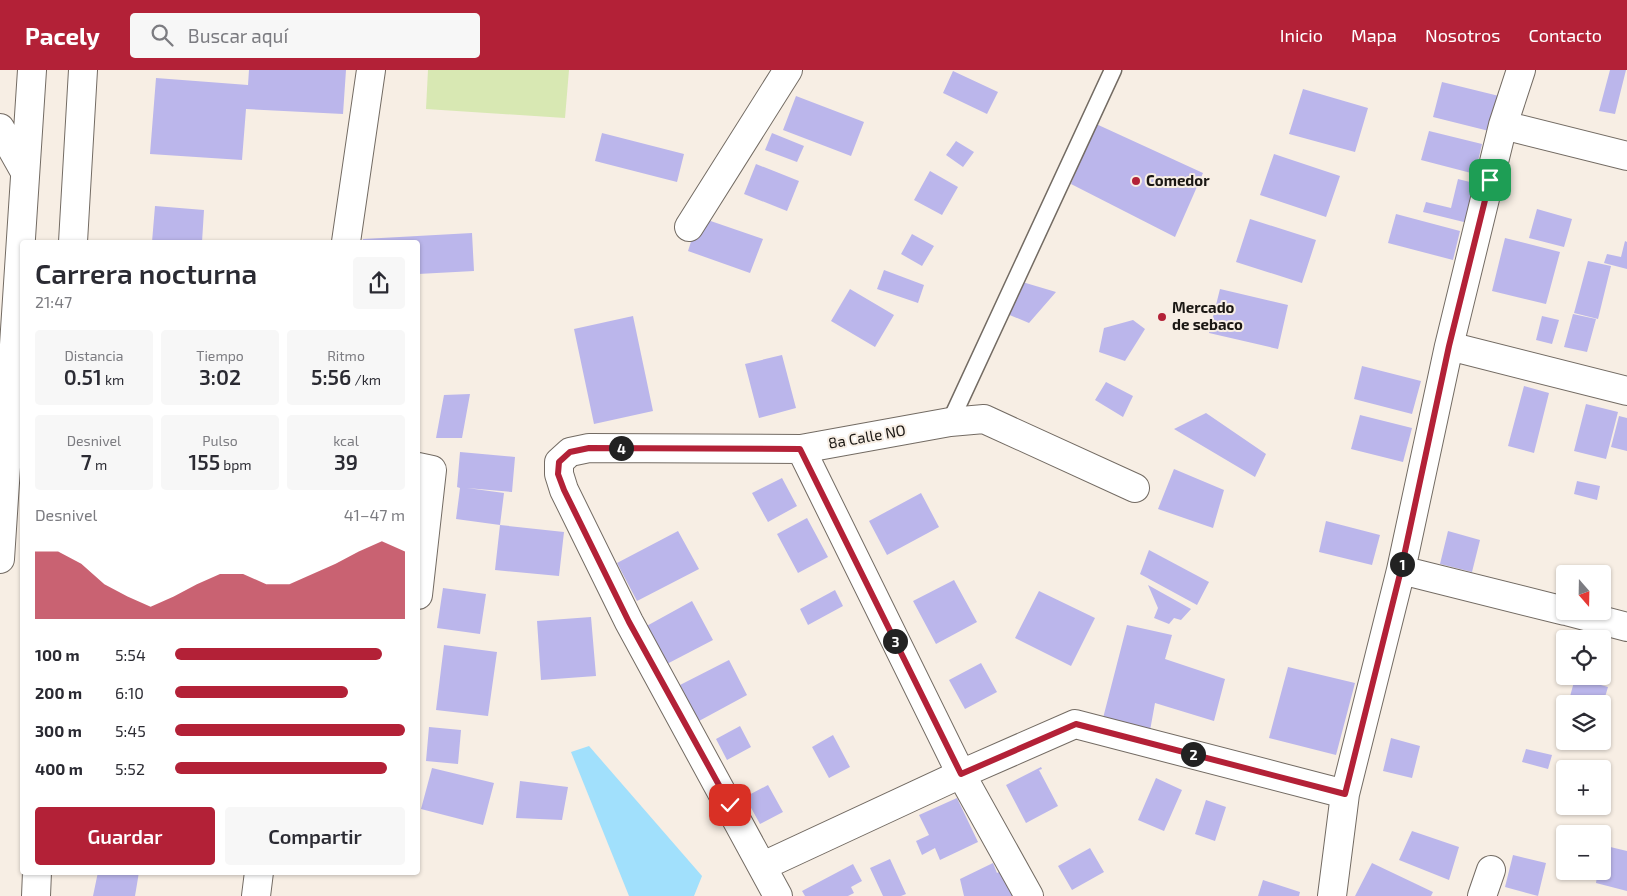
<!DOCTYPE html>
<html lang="es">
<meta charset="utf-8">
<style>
body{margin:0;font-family:"Exo 2",sans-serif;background:#f7f7f7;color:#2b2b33;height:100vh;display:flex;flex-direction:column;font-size:19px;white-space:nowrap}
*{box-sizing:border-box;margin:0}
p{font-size:16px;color:#7c7c81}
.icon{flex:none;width:28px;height:28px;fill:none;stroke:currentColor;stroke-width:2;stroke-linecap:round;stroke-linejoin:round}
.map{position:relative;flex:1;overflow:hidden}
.side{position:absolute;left:20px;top:170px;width:400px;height:635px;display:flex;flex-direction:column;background:#fff;border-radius:5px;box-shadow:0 1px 4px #0004}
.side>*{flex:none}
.needle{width:32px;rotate:160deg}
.buttons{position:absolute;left:1556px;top:495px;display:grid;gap:10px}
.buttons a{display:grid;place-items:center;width:55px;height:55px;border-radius:5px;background:#fff;box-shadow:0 1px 4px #0004;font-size:25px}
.pin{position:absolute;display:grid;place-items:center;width:42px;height:42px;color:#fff;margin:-21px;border-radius:10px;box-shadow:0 2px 8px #0006}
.km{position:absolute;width:25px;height:25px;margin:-12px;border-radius:50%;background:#222;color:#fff;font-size:14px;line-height:25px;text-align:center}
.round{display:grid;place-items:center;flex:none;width:52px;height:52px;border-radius:5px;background:#f7f7f7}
.overview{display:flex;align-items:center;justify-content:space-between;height:85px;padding:0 15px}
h1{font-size:28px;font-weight:600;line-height:38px}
.stats{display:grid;grid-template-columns:repeat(3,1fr);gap:8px;height:85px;padding:5px 15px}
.stats div{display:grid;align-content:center;border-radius:5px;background:#f7f7f7;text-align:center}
.stats b{font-size:21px;font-weight:600}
.stats small{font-size:14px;font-weight:400}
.stats p{font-size:14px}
.chart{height:140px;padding:10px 15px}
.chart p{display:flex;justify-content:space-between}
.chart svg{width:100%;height:90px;margin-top:5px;fill:#b32137;opacity:.7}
.cta{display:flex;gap:10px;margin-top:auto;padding:10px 15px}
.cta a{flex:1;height:58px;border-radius:5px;background:#b32137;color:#fff;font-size:20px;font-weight:600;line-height:58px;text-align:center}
.cta a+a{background:#f7f7f7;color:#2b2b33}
ul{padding:0 15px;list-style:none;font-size:16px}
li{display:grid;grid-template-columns:80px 60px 1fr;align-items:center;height:38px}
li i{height:12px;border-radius:6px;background:#b32137}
header{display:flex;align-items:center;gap:30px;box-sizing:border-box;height:70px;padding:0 25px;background:#b32137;color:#fff}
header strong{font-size:24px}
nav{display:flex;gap:28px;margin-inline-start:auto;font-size:18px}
.search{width:350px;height:45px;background:#f7f7f7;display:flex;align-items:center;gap:12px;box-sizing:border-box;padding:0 18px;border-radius:5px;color:#7c7c81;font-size:19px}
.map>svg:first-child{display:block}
.green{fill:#d8e8b3}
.water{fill:#a1e0fc}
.building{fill:#bbb6eb}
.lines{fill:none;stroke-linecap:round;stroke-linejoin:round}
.service-casing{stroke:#736b63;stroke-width:19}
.minor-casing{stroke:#736b63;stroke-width:30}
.primary-casing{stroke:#736b63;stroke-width:30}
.service{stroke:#fff;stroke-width:16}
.minor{stroke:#fff;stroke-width:28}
.primary{stroke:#fff;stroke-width:28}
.route-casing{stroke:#fff;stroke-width:10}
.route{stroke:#b32137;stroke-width:6}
.poi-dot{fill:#b32137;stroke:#f7eee4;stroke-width:2}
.labels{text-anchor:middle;stroke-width:4;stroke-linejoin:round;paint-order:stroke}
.poi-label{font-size:15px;font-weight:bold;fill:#1a1713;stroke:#f7eee4;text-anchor:start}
.street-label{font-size:15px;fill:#1a1713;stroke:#f7eee4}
</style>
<header>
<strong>Pacely</strong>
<div class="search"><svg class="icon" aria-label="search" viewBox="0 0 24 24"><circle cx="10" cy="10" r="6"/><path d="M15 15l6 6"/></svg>Buscar aquí</div>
<nav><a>Inicio</a><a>Mapa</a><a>Nosotros</a><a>Contacto</a></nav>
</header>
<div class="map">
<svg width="1627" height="826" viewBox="0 0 1627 826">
<rect width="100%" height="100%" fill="#f7eee4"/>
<path class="green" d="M428 0H569L565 48 426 39Z"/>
<path class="water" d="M589 676 702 806 694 826H629L571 682Z"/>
<path class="building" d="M249 0H346L343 44 246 39 242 90 150 84 156 8 248 15Z
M1610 0H1626L1615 44 1599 41Z
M953 1 998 22 987 44 943 23Z
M1442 12 1499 26 1489 61 1433 47Z
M1303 19 1368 38 1355 82 1289 64Z
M796 26 864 52 851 86 783 60Z
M1094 53 1203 103 1175 167 1071 114Z
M1429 61 1482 74 1475 104 1421 90Z
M602 63 684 84 677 112 595 91Z
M772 63 804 76 797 92 765 80Z
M956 71 974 82 963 97 946 85Z
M1274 84 1340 106 1326 147 1260 125Z
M756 94 799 111 787 141 744 124Z
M930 101 958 117 942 145 914 130Z
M1458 109 1482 115 1472 154 1423 142 1426 132 1451 138Z
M155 136 204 140 202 172H152Z
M1537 139 1572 149 1564 177 1529 168Z
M1396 144 1460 161 1453 190 1388 173Z
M699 147 763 169 750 203 688 181Z
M1250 149 1316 170 1302 213 1236 192Z
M472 163 474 201 418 204V172H363V169Z
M912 164 934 176 922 196 901 184Z
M1505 168 1560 182 1546 234 1492 221Z
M1625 171 1627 172V199L1604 193 1607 184 1621 187Z
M1588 191 1611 196 1598 249 1574 243Z
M884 200 924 215 918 233 877 219Z
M1019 211 1056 222 1029 253 1000 241Z
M850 219 894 245 875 277 831 251Z
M1220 219 1288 235 1278 279 1209 263Z
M1573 244 1596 249 1587 282 1564 277Z
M633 246 653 341 594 354 574 259Z
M1542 246 1559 250 1552 274 1536 270Z
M1133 250 1145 259 1125 291 1099 282 1104 258Z
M782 285 796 338 759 348 745 294Z
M1362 296 1421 311 1412 344 1354 329Z
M1106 312 1133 326 1123 347 1095 330Z
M1524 316 1549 323 1534 383 1508 376Z
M470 324 462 368H436L444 325Z
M1586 334 1618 342 1606 389 1574 381Z
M1206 343 1266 384 1255 407 1174 359Z
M1360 345 1412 358 1403 392 1351 379Z
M1619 346 1627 348V381L1611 377Z
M460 382 515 387 512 422 467 418 504 423 500 455 456 449 460 418 457 417Z
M1174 399 1224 420 1213 458 1158 439Z
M782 408 797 436 768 452 752 423Z
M1577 411 1600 416 1597 430 1574 424Z
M921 423 939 457 887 485 869 451Z
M807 448 828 487 798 503 777 464Z
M1326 451 1380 465 1372 495 1319 482Z
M500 455 564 462 559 506 495 500Z
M678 461 699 499 637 531 617 493Z
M1448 461 1480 470 1472 502 1440 494Z
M1149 480 1209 512 1197 535 1140 504Z
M954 510 977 552 936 574 913 531Z
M1148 515 1191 539 1181 550 1174 548 1169 554 1154 548 1158 538Z
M443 518 486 524 480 564 437 558Z
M835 520 843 536 808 555 800 539Z
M1039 521 1095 548 1071 596 1015 568Z
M692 531 713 570 663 596 643 558Z
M591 547 596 606 541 610 537 551Z
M1127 555 1172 565 1165 589 1225 609 1214 651 1155 633 1149 666 1102 652Z
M1602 571 1611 573 1603 604H1602Z
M444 575 497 582 488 646 436 640Z
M729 590 747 625 699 651 680 615Z
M981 593 997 622 965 639 949 610Z
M1288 597 1355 613 1336 685 1269 668Z
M1575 608 1608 617 1603 634H1568Z
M740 656 751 677 727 690 716 669Z
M429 657 461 660 458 694 426 691Z
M833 665 850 697 829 708 812 677Z
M1391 668 1420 676 1412 708 1383 701Z
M1526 679 1552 685 1548 699 1522 692Z
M1041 697 1042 699 1039 700 1058 736 1026 753 1006 715Z
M432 698 494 713 483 755 421 739Z
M1156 708 1182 720 1164 761 1138 750Z
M520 711 568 717 562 750 516 748Z
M768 715 783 742 760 754 745 727Z
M957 728 978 772 940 790 935 778 922 785 916 771 929 765 919 745Z
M1206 730 1226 737 1215 771 1195 764Z
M1412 761 1459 777 1449 810 1399 790Z
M1602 775 1627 781V821L1596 813 1597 806 1589 804 1590 801H1602Z
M1090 778 1104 802 1072 820 1058 796Z
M1513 785 1546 793 1538 826 1505 817Z
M890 789 906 824 901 826H883L870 798Z
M993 793 997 803 1005 799 1022 826H964L960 809Z
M1372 793 1433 822 1431 826H1355Z
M853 794 862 811 851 817 854 823 848 826H805L802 821Z
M98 802H139L135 826H93Z
M1263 810 1300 822 1299 826H1258Z"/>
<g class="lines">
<defs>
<path id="service" d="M950 352 1113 0"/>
<path id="minor" d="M1503 55 1627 86
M0 58 25 102
M689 157 788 0
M346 172 371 0
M1449 276 1627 321
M801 379 961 704 1029 826
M418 397 432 400 418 525
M0 489 32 0
M1401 500 1565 541
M1566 541 1627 557
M763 796 961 704 1075 654 1345 724
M256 826 259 802
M778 826 629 552 564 420 559 404V392L570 382 589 378 801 379 950 352 984 349 1135 418
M1332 826 1345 724 1401 500 1449 276 1503 55 1521 0
M1482 826 1491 800"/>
<path id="primary" d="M73 172 83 0
M36 826 37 802"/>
</defs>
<use href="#service" class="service-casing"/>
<use href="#minor" class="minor-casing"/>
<use href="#primary" class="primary-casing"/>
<use href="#service" class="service"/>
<use href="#minor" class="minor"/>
<use href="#primary" class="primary"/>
</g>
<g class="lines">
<defs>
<path id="route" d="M730 735 629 552 564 420 558 404 559 392 570 382 589 378 800 379 961 704 1076 654 1345 724 1401 500 1449 276 1490 110"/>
</defs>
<use href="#route" class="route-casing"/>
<use href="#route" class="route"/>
</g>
<g class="poi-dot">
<circle cx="1136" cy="111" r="5"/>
<circle cx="1162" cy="247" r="5"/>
</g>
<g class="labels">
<g class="poi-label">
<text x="1146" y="116">Comedor</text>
<text x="1172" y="243">Mercado<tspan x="1172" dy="17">de sebaco</tspan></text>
</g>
<g class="street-label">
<text transform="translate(867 367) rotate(-10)" y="5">8a Calle NO</text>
</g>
</g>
</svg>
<div class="buttons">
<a><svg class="needle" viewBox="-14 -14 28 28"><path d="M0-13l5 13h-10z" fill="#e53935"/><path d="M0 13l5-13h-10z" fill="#7c7c81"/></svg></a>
<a><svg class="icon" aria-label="locate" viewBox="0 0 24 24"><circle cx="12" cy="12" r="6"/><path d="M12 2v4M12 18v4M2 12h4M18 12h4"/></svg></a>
<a><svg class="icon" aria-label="layers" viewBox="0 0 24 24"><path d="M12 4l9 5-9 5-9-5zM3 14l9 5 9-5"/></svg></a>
<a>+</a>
<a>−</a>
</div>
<div class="pin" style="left:1490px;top:110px;background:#1e9e55"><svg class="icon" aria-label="arrive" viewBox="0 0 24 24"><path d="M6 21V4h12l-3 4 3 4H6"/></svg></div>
<div class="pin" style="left:730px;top:735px;background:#d93025"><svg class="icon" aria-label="check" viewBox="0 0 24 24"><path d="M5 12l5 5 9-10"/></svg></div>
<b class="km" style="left:1402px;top:494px">1</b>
<b class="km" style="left:1193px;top:684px">2</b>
<b class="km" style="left:895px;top:571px">3</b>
<b class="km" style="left:621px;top:378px">4</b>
<section class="side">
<div class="overview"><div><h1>Carrera nocturna</h1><p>21:47</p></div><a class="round"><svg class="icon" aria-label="share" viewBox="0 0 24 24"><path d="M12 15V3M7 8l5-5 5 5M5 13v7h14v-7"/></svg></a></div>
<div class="stats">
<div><p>Distancia</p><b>0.51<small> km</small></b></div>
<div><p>Tiempo</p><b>3:02</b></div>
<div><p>Ritmo</p><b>5:56<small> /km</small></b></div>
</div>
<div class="stats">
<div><p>Desnivel</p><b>7<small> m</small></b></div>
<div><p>Pulso</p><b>155<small> bpm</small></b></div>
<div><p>kcal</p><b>39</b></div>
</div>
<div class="chart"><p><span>Desnivel</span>41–47 m</p>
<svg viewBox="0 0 160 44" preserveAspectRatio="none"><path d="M0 44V11L10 11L20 17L30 27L40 33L50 38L60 33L70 27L80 22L90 22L100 27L110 27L120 22L130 17L140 11L150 6L160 11V44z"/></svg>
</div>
<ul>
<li><b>100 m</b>5:54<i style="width:90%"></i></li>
<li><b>200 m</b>6:10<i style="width:75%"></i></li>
<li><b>300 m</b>5:45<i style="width:100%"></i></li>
<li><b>400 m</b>5:52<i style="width:92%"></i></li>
</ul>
<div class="cta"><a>Guardar</a><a>Compartir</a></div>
</section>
</div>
